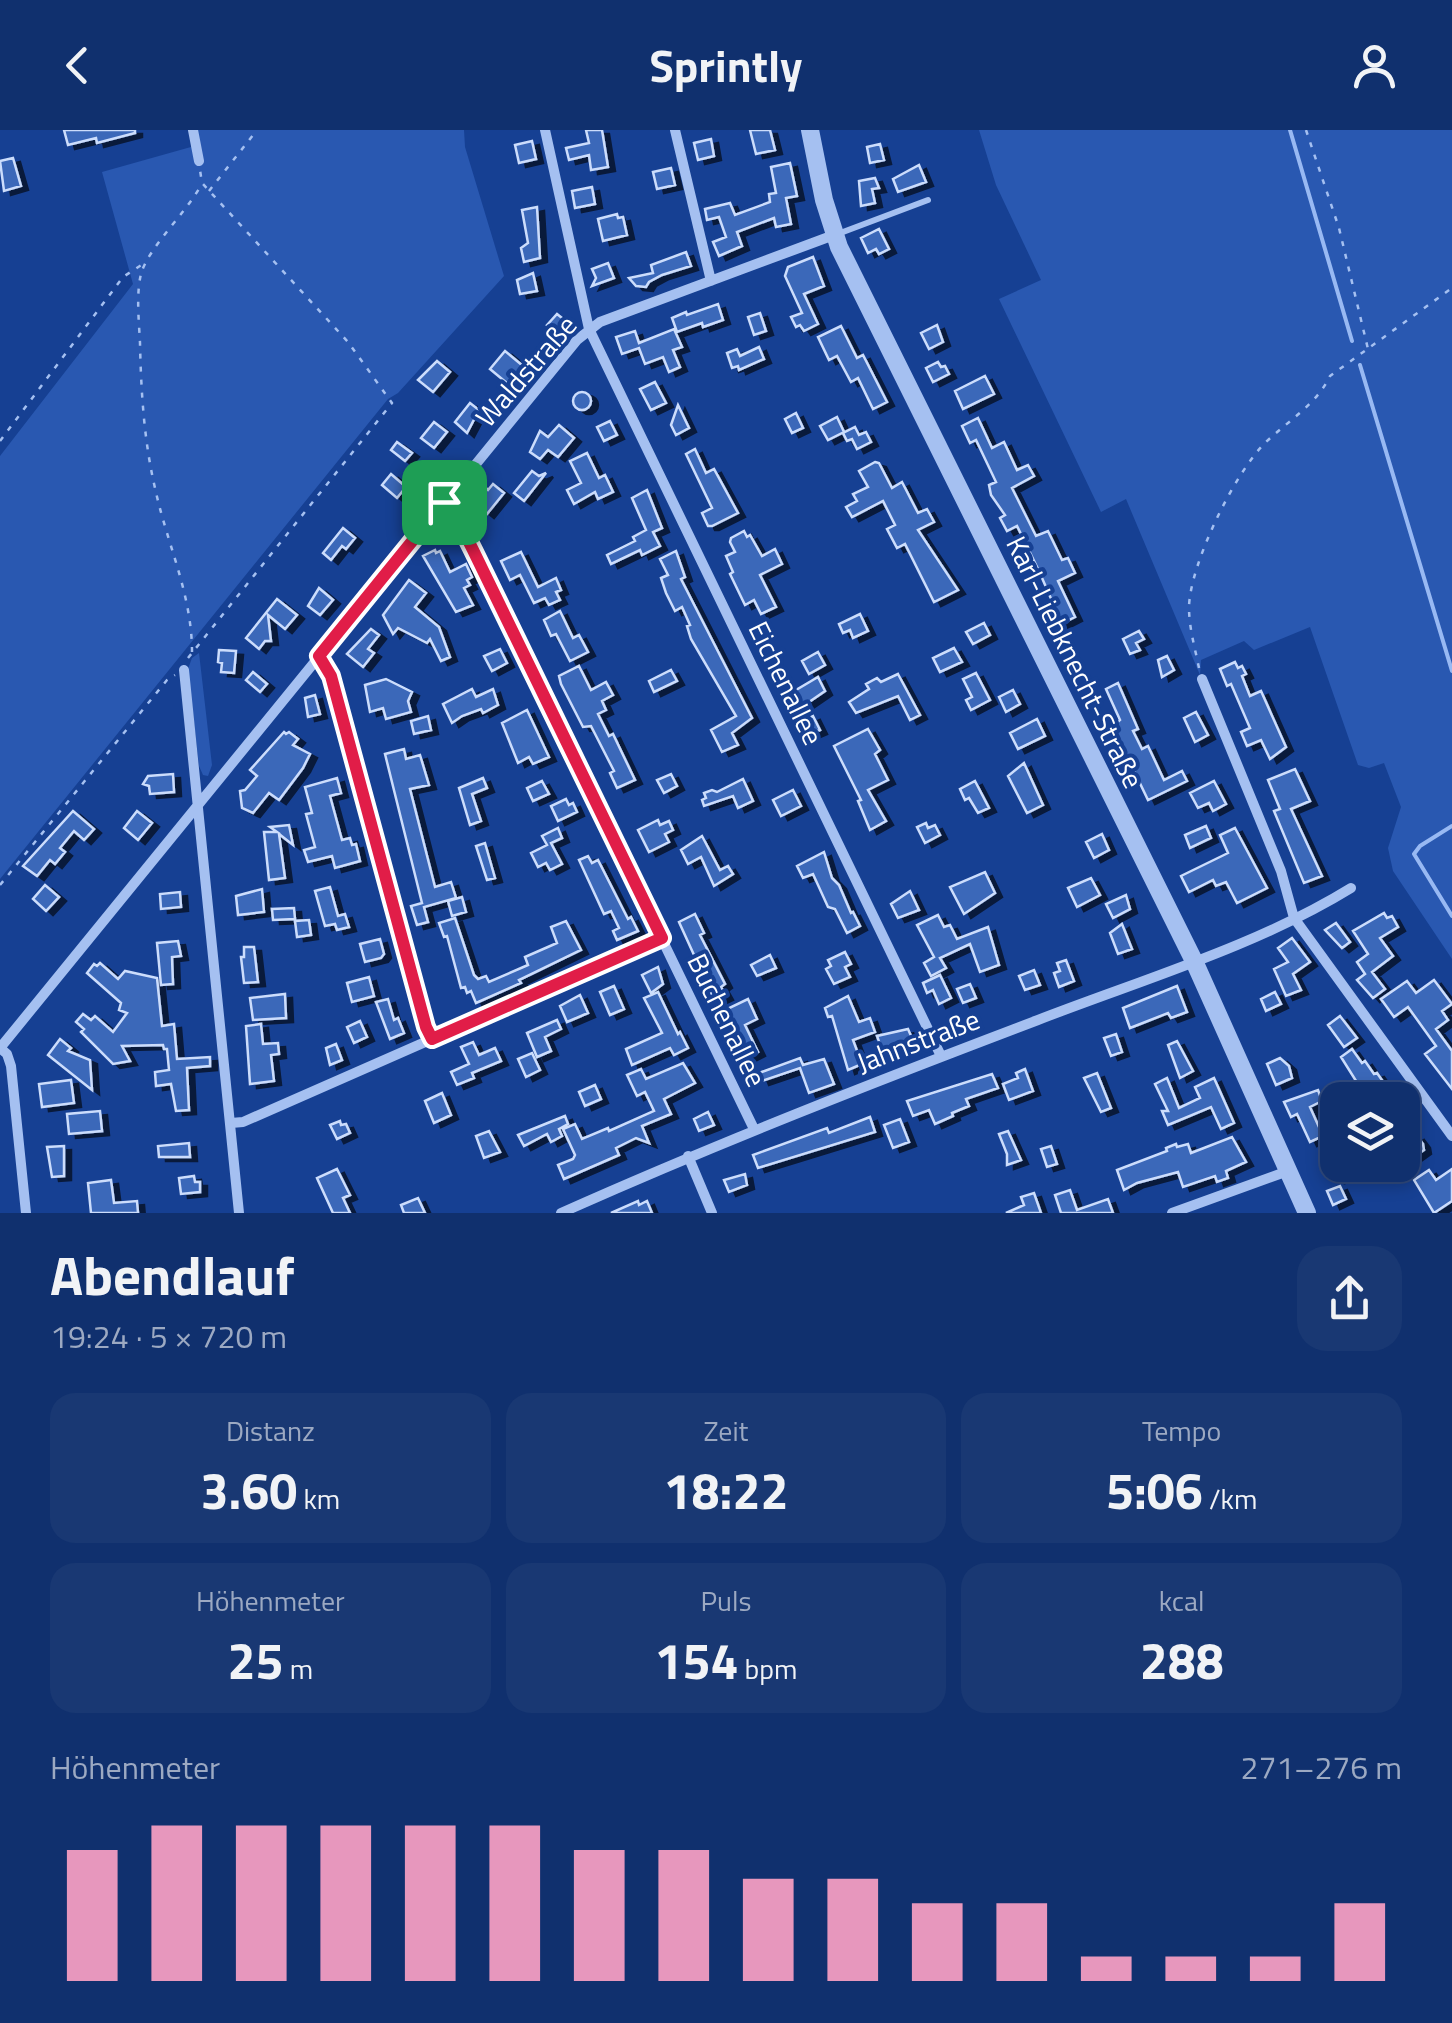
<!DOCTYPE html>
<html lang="de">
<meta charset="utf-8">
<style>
body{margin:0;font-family:"Titillium Web",sans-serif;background:#193873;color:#f1f3f6;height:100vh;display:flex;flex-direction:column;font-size:38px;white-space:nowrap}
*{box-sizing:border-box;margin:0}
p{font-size:32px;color:#9ca9c2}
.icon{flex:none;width:55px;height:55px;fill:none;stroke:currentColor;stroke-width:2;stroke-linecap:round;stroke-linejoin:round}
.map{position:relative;height:1083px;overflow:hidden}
.sheet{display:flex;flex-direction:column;background:#10306e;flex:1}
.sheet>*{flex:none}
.fabs{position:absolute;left:1320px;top:952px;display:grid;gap:20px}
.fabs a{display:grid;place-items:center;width:100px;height:100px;border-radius:20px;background:#10306e;box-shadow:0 5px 15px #0003,0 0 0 2px #304b81;font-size:50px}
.pin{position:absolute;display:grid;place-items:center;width:85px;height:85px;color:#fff;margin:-42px;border-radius:20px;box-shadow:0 5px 15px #0006}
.round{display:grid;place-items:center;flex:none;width:105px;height:105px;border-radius:30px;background:#193873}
.head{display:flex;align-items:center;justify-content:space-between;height:170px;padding:0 50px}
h1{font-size:55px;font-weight:700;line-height:75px}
.figures{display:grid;grid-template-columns:repeat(3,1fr);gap:15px;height:170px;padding:10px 50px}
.figures div{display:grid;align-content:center;border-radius:25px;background:#193873;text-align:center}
.figures b{font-size:50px;font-weight:700}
.figures small{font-size:28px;font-weight:400}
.figures p{font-size:28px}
.chart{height:280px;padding:20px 50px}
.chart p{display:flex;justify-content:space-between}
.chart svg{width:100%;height:180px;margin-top:10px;stroke:#e797bd;stroke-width:6}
header{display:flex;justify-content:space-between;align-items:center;height:130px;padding:0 50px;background:#10306e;font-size:45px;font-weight:700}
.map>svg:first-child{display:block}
.green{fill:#2958b1}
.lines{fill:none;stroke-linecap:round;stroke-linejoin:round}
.stream{stroke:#98b9f3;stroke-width:4}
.building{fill:#3b67b9;stroke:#ccddfc;stroke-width:2.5;filter:url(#shadow)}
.path{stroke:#a5c0f1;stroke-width:2.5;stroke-dasharray:5 8;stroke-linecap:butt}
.service{stroke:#a5c0f1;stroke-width:6}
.minor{stroke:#a5c0f1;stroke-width:10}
.tertiary{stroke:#a5c0f1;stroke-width:18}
.route-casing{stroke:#fff;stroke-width:20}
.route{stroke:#e11d48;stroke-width:12}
.labels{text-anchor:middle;stroke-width:8;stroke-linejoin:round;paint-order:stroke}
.street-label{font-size:28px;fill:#fff;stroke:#164093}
</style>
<header><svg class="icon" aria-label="back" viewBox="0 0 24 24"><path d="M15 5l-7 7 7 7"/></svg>Sprintly<svg class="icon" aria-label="person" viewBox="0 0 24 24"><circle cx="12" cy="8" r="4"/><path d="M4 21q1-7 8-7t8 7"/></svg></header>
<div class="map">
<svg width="1452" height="1083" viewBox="0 0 1452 1083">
<defs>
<filter id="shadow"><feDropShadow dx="7" dy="4" stdDeviation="0" flood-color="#0009"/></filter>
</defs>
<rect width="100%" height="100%" fill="#164093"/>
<path class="green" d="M195 0H464L465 17 504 146 398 263 388 269 0 749V326L133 154 102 42 198 15Z
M979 0H1452V829L1393 741 1388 718 1401 677 1384 633 1369 638 1358 635 1310 497 1254 520 1244 511 1201 530 1200 545 1126 369 1101 382 999 169 1041 150 996 55Z
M199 523 212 635 208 646 203 645 199 636 188 539 192 528Z"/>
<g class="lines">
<path class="stream" d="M1290 0 1352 211
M1360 235 1452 541
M1452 696 1420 716 1414 724 1452 786"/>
</g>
<path class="building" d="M64 0H135V3L97 13 96 8 68 15Z
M586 0H602L608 37 591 40 589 25 569 30 566 18 589 13Z
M750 0H770L775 20 756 24Z
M711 9 714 26 698 30 694 13Z
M532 11 536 29 519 33 515 15Z
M880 14 884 30 870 33 867 17Z
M13 28 21 56 4 61 0 31Z
M790 33 797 66 786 68 791 94 776 97 774 88 737 102 742 116 719 126 713 112 726 107 719 87 707 90 705 79 730 73 735 85 770 72 769 64 776 63 771 37Z
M919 35 926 52 898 62 893 49Z
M671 38 675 55 657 59 653 42Z
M875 48 879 58 872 59 875 73 861 76 859 51Z
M592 57 595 74 575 78 572 61Z
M537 77 540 128 524 132 521 118 528 113 522 80Z
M617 84 618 88 623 87 627 105 603 111 598 89Z
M879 99 889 119 879 124 876 119 868 123 861 108Z
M686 122 691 136 662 145 649 152 646 157 636 156 629 148 653 143 651 135Z
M813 127 824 156 804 164 818 194 804 201 800 195 796 197 791 187 802 183 785 146 788 137Z
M608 133 614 148 592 156 596 148 592 139Z
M533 143 537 161 520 164 517 150Z
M718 174 723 190 703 197 702 193 677 202 672 188 686 182 687 185Z
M760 183 766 201 754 205 748 187Z
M557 184 567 192 557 203 547 195Z
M937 195 943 212 929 219 921 203Z
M841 196 857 228 863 225 887 272 873 279 858 248 851 252 837 226 829 230 818 207Z
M674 199 682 217 673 220 680 237 669 242 663 227 645 234 639 218 622 224 616 207 635 201 639 213Z
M759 217 764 229 739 240 738 236 732 238 727 223 737 219 740 226Z
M505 221 523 236 508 254 490 239Z
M437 231 450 242 433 262 418 250Z
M938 232 941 237 945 236 949 244 933 252 926 238Z
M985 246 994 264 963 279 955 261Z
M655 252 666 273 651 280 640 259Z
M573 271a9 9 0 1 1 18 0a9 9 0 1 1-18 0Z
M470 273 479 280 467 303 455 292Z
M678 275 689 298 676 305 671 295Z
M796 283 803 298 792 303 785 289Z
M837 287 844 302 828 310 820 296Z
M978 288 992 318 1004 312 1017 340 1028 335 1034 346 1012 358 1036 406 1048 401 1062 430 1068 428 1075 443 1058 451 1075 487 1055 497 1044 475 1052 471 1039 441 1017 396 1007 401 1000 388 1005 385 991 365 989 355 996 352 976 310 970 313 962 296Z
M610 291 617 305 604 311 597 297Z
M434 292 447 302 434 318 421 308Z
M559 295 574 308 558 327 548 320 540 329 530 322 540 301 548 307Z
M855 297 859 305 866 302 871 312 857 319 852 309 847 311 843 303Z
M397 312 412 323 405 331 391 320Z
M695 319 706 343 714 339 738 383 712 396H708L702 383 712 378 686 324Z
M587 323 599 348 605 345 613 362 598 369 595 362 574 374 567 360 581 353 570 331Z
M875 332 879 333 892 358 902 352 918 383 927 379 934 392 918 400 958 460 934 472 905 414 897 418 887 399 895 395 883 371 852 387 846 377 857 371 853 364 868 357 859 341Z
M532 341 539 346 546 343 524 371 514 363Z
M391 344 406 357 397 368 382 355Z
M493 354 504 363 487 384 471 371 484 356 488 360Z
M647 360 662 398 653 402 660 416 642 425 640 420 611 434 607 425 635 411 633 407 646 400 632 368Z
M343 398 355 408 346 419 342 416 331 430 323 423Z
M744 401 747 407 750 405 762 426 775 419 782 434 760 445 776 477 761 484 754 470 745 475 730 444 733 442 726 426 735 422 730 412 731 408Z
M435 420 436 423 440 421 450 442 466 434 472 447 467 450 470 455 464 458 473 475 456 482 423 426Z
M676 421 685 447 681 449 752 588 732 603 738 615 722 622 711 600 736 586 691 509 687 496 690 495 682 477 675 481 666 463 661 448 668 445 660 429Z
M521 422 538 457 556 448 561 460 556 462 560 470 549 475 545 468 534 473 520 445 510 450 501 431Z
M409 450 426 463 415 477 439 497 450 527 441 531 430 509 427 513 398 498 393 504 383 485Z
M319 458 333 470 320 485 308 476Z
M277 469 297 485 285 499 268 485 271 511H265L259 519 246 508Z
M560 481 573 508 579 505 588 522 570 531 556 504 551 506 544 490Z
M860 484 868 501 853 508 850 500 843 503 839 494Z
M984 493 990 505 973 514 966 502Z
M371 499 379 505 368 519 374 523 363 537 347 524Z
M1139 501 1144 509 1136 513 1140 520 1130 524 1123 509Z
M954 518 962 532 940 542 933 528Z
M500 519 507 533 492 541 484 526Z
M219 520 236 521 234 543 221 542 222 533 218 532Z
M818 522 825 535 809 544 802 531Z
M1167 526 1174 540 1162 547 1158 530Z
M1235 532 1238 538 1242 536 1246 544 1242 546 1250 566 1261 561 1286 617 1270 629 1261 610 1247 616 1241 602 1250 598 1231 554 1227 556 1220 539Z
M579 536 591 560 606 552 613 565 602 571 606 580 598 584 609 606 613 604 635 650 617 658 610 643 614 641 591 596 583 597 561 554 559 546Z
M671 540 677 551 654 562 649 551Z
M253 542 267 554 260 562 246 550Z
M976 543 990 570 971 580 966 570 972 567 963 549Z
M898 544 920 585 910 590 898 566 856 583 849 572 869 559 866 554 877 548 881 552Z
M818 547 825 561 799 579 791 563Z
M386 549 412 562 408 571 411 582 386 589 383 578 370 582 365 555Z
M1118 553 1138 599 1133 601 1142 619 1148 616 1164 650 1182 641 1187 651 1148 670 1135 643 1129 646 1111 598 1120 590 1106 559Z
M472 559 476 567 493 559 498 575 483 583 481 579 462 586 452 593 443 574Z
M1013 560 1020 574 1006 582 999 567Z
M315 565 320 584 308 587 305 568Z
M527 580 549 627 533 634 529 627 518 633 502 593Z
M1196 582 1208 605 1195 612 1184 588Z
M428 586 431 600 414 604 411 591Z
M813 586 820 600 806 606 800 592Z
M1037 589 1045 606 1018 619 1010 603Z
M868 599 880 620 875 624 888 650 868 660 886 691 870 700 858 671 861 670 834 616Z
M284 602 286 604 289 602 298 609 293 615 310 624 303 638 279 670 269 663 253 683 242 678 240 661 245 660 257 646 250 640Z
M404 619 406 629 420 625 429 655 410 659 435 757 451 752 456 768 424 777 428 792 417 795 411 776 422 773 385 624Z
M1024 633 1043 675 1027 683 1008 646Z
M1295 639 1310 671 1291 679 1322 746 1304 753 1274 681 1280 679 1268 650Z
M173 644 174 662 150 664 149 656 143 654 148 646Z
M671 644 677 656 664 663 657 650Z
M337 648 341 663 330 666 342 710 350 708 352 715 356 714 360 731 335 738 332 726 308 732 304 720 315 717 306 684 312 683 305 657Z
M483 648 487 658 472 664 481 691 470 695 459 658Z
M743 649 753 671 738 678 733 666 704 676 702 670 706 668 704 663 712 660 717 662Z
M542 651 549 664 533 671 527 658Z
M975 651 989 678 978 683 969 668 965 670 960 659Z
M1214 651 1226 674 1213 681 1209 673 1198 678 1190 663Z
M793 660 801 676 781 686 773 670Z
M566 669 569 675 573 673 577 682 558 691 551 676Z
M73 681 94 699 84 710 74 701 60 718 65 722 55 734 50 730 37 746 23 736Z
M137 681 152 693 138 710 124 698Z
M658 690 660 695 669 691 673 700 665 704 669 712 649 722 638 700Z
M926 693 928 698 935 695 940 705 925 713 917 697Z
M289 695 293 715 279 704 285 748 269 750 264 702H277L270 697Z
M1206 696 1211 708 1190 718 1185 705Z
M558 698 562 708 551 713 562 734 550 740 546 733 538 737 531 723 547 715 542 706Z
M1235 698 1267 758 1237 773 1226 752 1216 756 1213 750 1189 762 1181 746 1228 723 1220 705Z
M1102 704 1109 720 1094 728 1086 712Z
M702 706 720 740 728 736 733 744 714 756 701 727 688 734 681 720Z
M485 713 495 748 487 750 476 716Z
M824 722 832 748 839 755 851 783 853 782 860 796 847 803 835 779 828 777 813 744 803 748 797 736Z
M588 726 592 733 598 730 628 789 631 787 638 801 617 810 613 801 619 798 611 781 604 784 579 730Z
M985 742 995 763 964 784 950 757Z
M1091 748 1100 765 1077 777 1068 758Z
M45 755 59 767 46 781 33 769Z
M330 757 338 786 345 784 349 797 337 800 335 794 325 796 315 761Z
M262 759 264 782 238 785 236 766Z
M910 761 919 780 898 788 891 774Z
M180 762 181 777 161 779 160 764Z
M1126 765 1130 779 1113 788 1106 774Z
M462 767 466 782 452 786 448 771Z
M294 778 295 789 273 790 272 779Z
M1384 783 1387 788 1392 786 1398 797 1380 808 1393 826 1372 842 1385 859 1373 868 1357 850 1365 844 1357 832 1368 824 1353 801Z
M695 784 704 803 700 805 725 854 721 857 726 866 715 871 679 792Z
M938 785 944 797 950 795 957 809 988 797 999 835 980 842 970 814 940 828 946 838 931 846 924 833 934 827 917 795Z
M455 788 474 845 478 849 486 846 489 852 528 835 525 827 557 813 551 797 566 791 581 820 519 850 521 853 476 873 471 861 467 863 465 857 461 858 447 806 444 807 439 793Z
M309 790 311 805 297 807 295 791Z
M1336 793 1350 812 1342 818 1325 800Z
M1122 794 1132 819 1118 824 1110 803Z
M1292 808 1310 832 1293 844 1301 860 1286 866 1274 839 1288 832 1278 818Z
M380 809 384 824 381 828 365 832 360 814Z
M178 811 181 826 172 827 173 854 161 855 157 813Z
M244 817H254L258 852 244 853 241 827H244Z
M845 822 851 834 845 837 850 847 834 854 826 839 831 836 828 830Z
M770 825 776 838 757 846 751 835Z
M1066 830 1074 851 1059 857 1054 843 1060 841 1057 833Z
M100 833 118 849 125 841 157 848 162 896 174 894 177 929 210 927V936L187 938 189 980 176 981 171 954 156 956 155 942 169 940 167 919H164L163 915 122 916 130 931 113 934 81 902 84 899 76 892 83 884 91 890 95 886 113 902 127 883 119 880 121 873 87 843 94 834 97 836Z
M658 837 663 854 651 863 642 845Z
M1034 840 1040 855 1025 860 1019 846Z
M940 845 951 868 939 874 933 860 927 863 923 853Z
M369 847 374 866 352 872 347 853Z
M1434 850 1452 874 1442 881 1448 890 1436 899 1452 921V959L1425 924 1436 916 1408 877 1394 887 1381 869 1407 851 1416 863Z
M970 854 976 868 963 873 957 859Z
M614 856 624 879 610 885 600 862Z
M1177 856 1187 882 1171 888 1168 883 1130 898 1123 878Z
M658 862 678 904 680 902 688 918 674 925 670 918 632 935 626 919 662 903 644 868Z
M1275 862 1281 874 1266 881 1261 869Z
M285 864 286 888 253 890 250 868Z
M580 865 588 883 567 892 560 876Z
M848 866 859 892 870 888 875 902 853 910 862 934 848 940 832 886 828 887 825 878Z
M388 869 394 890 398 888 404 903 390 909 376 872Z
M748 869 757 889 745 895 758 922 748 927 725 880Z
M1340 886 1357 908 1344 917 1328 895Z
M557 890 561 899 545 907 551 921 537 927 527 903Z
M360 891 367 907 354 913 347 897Z
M261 894 263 914 278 913 279 924 271 925 274 951 250 954 246 896Z
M908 899 915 915 884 926 877 906Z
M1116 904 1122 922 1111 926 1104 908Z
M60 909 71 918 68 921 90 930 92 960 48 925Z
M1177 911 1193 941 1180 948 1168 915Z
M473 912 479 925 495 918 501 931 472 943 474 948 457 955 451 942 469 934 461 917Z
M336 914 342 930 330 935 326 918Z
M1352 919 1362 933 1365 931 1374 944 1377 943 1391 963 1382 970H1376L1373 965 1368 970 1341 927Z
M532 923 540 940 526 947 518 929Z
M800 928 803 935 824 929 834 954 809 963 800 938 762 951 759 943Z
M1280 928 1289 936 1292 948 1276 955 1267 934Z
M683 933 695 953 664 969 671 984 642 996 649 1013 636 1008 616 1018 619 1025 564 1049 558 1035 573 1029 575 1025 563 999 575 994 582 1009 608 998 609 1001 654 981 645 962 637 966 627 945 641 939 646 949Z
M1025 939 1033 961 1009 970 1003 954 1018 948 1016 943Z
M1097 943 1111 978 1101 982 1084 948Z
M992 944 998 958 966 969 969 976 952 983 953 986 935 994 929 980 913 986 907 971Z
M1167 948 1179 978 1200 968 1195 957 1214 948 1234 993 1221 999 1211 977 1168 995 1162 981H1168L1155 954Z
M71 950 74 973 42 977 39 954Z
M595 955 601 969 585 976 579 962Z
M1318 960 1322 971 1310 977 1323 1006 1310 1012 1297 984 1291 987 1284 972Z
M442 963 451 985 434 993 425 971Z
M100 981 102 1001 69 1004 67 984Z
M708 982 714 995 699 1001 694 989Z
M565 986 568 994 559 999 562 1006 551 1012 547 1004 524 1016 518 1005Z
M870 987 875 1002 758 1038 753 1025 827 998 829 1003Z
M900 989 909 1012 893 1018 884 995Z
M340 991 341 995 346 994 350 1003 337 1009 330 995Z
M1402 992 1414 1008 1417 1006 1423 1014 1424 1020 1414 1027 1402 1011Z
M489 1001 500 1022 484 1028 476 1006Z
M1008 1001 1021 1030 1007 1035V1024L999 1004Z
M1232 1007 1246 1032 1226 1041 1228 1048 1217 1052 1215 1046 1183 1057 1178 1042 1137 1053 1124 1060 1117 1040 1167 1021 1166 1018 1176 1014 1177 1017 1188 1014 1191 1023Z
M1338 1012V1050L1323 1019Z
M189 1013 190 1027H159L158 1016Z
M64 1016V1046L52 1047 47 1017Z
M1051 1016 1057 1034 1047 1037 1041 1019Z
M337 1039 350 1065 343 1068 350 1083H333L317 1048Z
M1452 1039V1071L1434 1083 1414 1050 1429 1040 1436 1050Z
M745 1044 747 1055 729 1062 724 1050Z
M194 1046 195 1052H200V1062L181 1064 179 1048Z
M111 1050 114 1073 137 1071 138 1083H91L88 1053Z
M1340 1056 1346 1069 1333 1075 1327 1061Z
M1070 1060 1077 1080 1108 1069 1113 1083H1061L1055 1065Z
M1034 1063 1041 1083H1006L1024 1075 1021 1067Z
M418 1068 425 1083H404L401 1075Z
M638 1071 639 1075 647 1071 652 1083H611Z"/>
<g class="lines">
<path class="path" d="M1306 0 1339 98 1368 219
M209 61 257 0
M0 311 123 147 146 132
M192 522C192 464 167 414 155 358 144 311 141 261 140 213 139 192 136 164 141 144 148 118 187 82 201 55
M188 528 392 273 348 212 202 53 200 40
M1199 538C1195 518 1189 498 1189 477 1190 434 1235 342 1266 312 1289 290 1316 275 1330 246L1452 158
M0 755 167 550 175 545"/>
<path class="service" d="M835 105 928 70"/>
<path class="minor" d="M193 0 199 31
M545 0 589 199 941 926
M675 0 711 151
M444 372 454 383 497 469 754 999
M319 526 331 546 432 909
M184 540 239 1083
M1202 549 1281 741 1294 788 1452 1006
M0 918 577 210 600 192 834 105
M0 918 7 924 11 936 26 1083
M231 993 243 992 662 808
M688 1026 712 1083
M561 1083C718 1013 877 951 1038 890 1141 850 1257 816 1351 758
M1172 1083 1288 1041"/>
<path class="tertiary" d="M810 0 824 70 839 117 1194 831 1307 1083"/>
</g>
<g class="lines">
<defs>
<path id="route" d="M444 372 454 382 473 420 662 808 432 909 426 897 331 546 319 526Z"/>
</defs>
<use href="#route" class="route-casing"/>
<use href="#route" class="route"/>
</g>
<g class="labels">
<g class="street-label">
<text transform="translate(526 241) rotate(-49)" y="10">Waldstraße</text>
<text transform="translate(1075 532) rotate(64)" y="10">Karl-Liebknecht-Straße</text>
<text transform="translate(786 553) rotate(64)" y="10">Eichenallee</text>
<text transform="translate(727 890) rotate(64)" y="10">Buchenallee</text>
<text transform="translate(918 911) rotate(-21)" y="10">Jahnstraße</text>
</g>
</g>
</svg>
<div class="fabs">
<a><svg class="icon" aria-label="layers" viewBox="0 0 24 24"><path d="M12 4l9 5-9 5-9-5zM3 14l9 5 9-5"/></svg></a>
</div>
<div class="pin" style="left:444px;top:372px;background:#1e9e55"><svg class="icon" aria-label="arrive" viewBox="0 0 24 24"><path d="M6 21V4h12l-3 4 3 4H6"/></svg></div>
</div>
<section class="sheet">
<div class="head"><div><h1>Abendlauf</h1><p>19:24 · 5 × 720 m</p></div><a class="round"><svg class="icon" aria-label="share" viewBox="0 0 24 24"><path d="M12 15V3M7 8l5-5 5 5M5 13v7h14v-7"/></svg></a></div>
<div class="figures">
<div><p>Distanz</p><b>3.60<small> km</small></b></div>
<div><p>Zeit</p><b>18:22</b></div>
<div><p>Tempo</p><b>5:06<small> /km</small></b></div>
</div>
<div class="figures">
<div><p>Höhenmeter</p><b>25<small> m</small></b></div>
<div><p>Puls</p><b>154<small> bpm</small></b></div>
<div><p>kcal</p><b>288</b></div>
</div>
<div class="chart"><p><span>Höhenmeter</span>271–276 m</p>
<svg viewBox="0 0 160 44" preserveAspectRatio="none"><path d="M5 44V12M15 44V6M25 44V6M35 44V6M45 44V6M55 44V6M65 44V12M75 44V12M85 44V19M95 44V19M105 44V25M115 44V25M125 44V38M135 44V38M145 44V38M155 44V25"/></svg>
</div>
</section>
